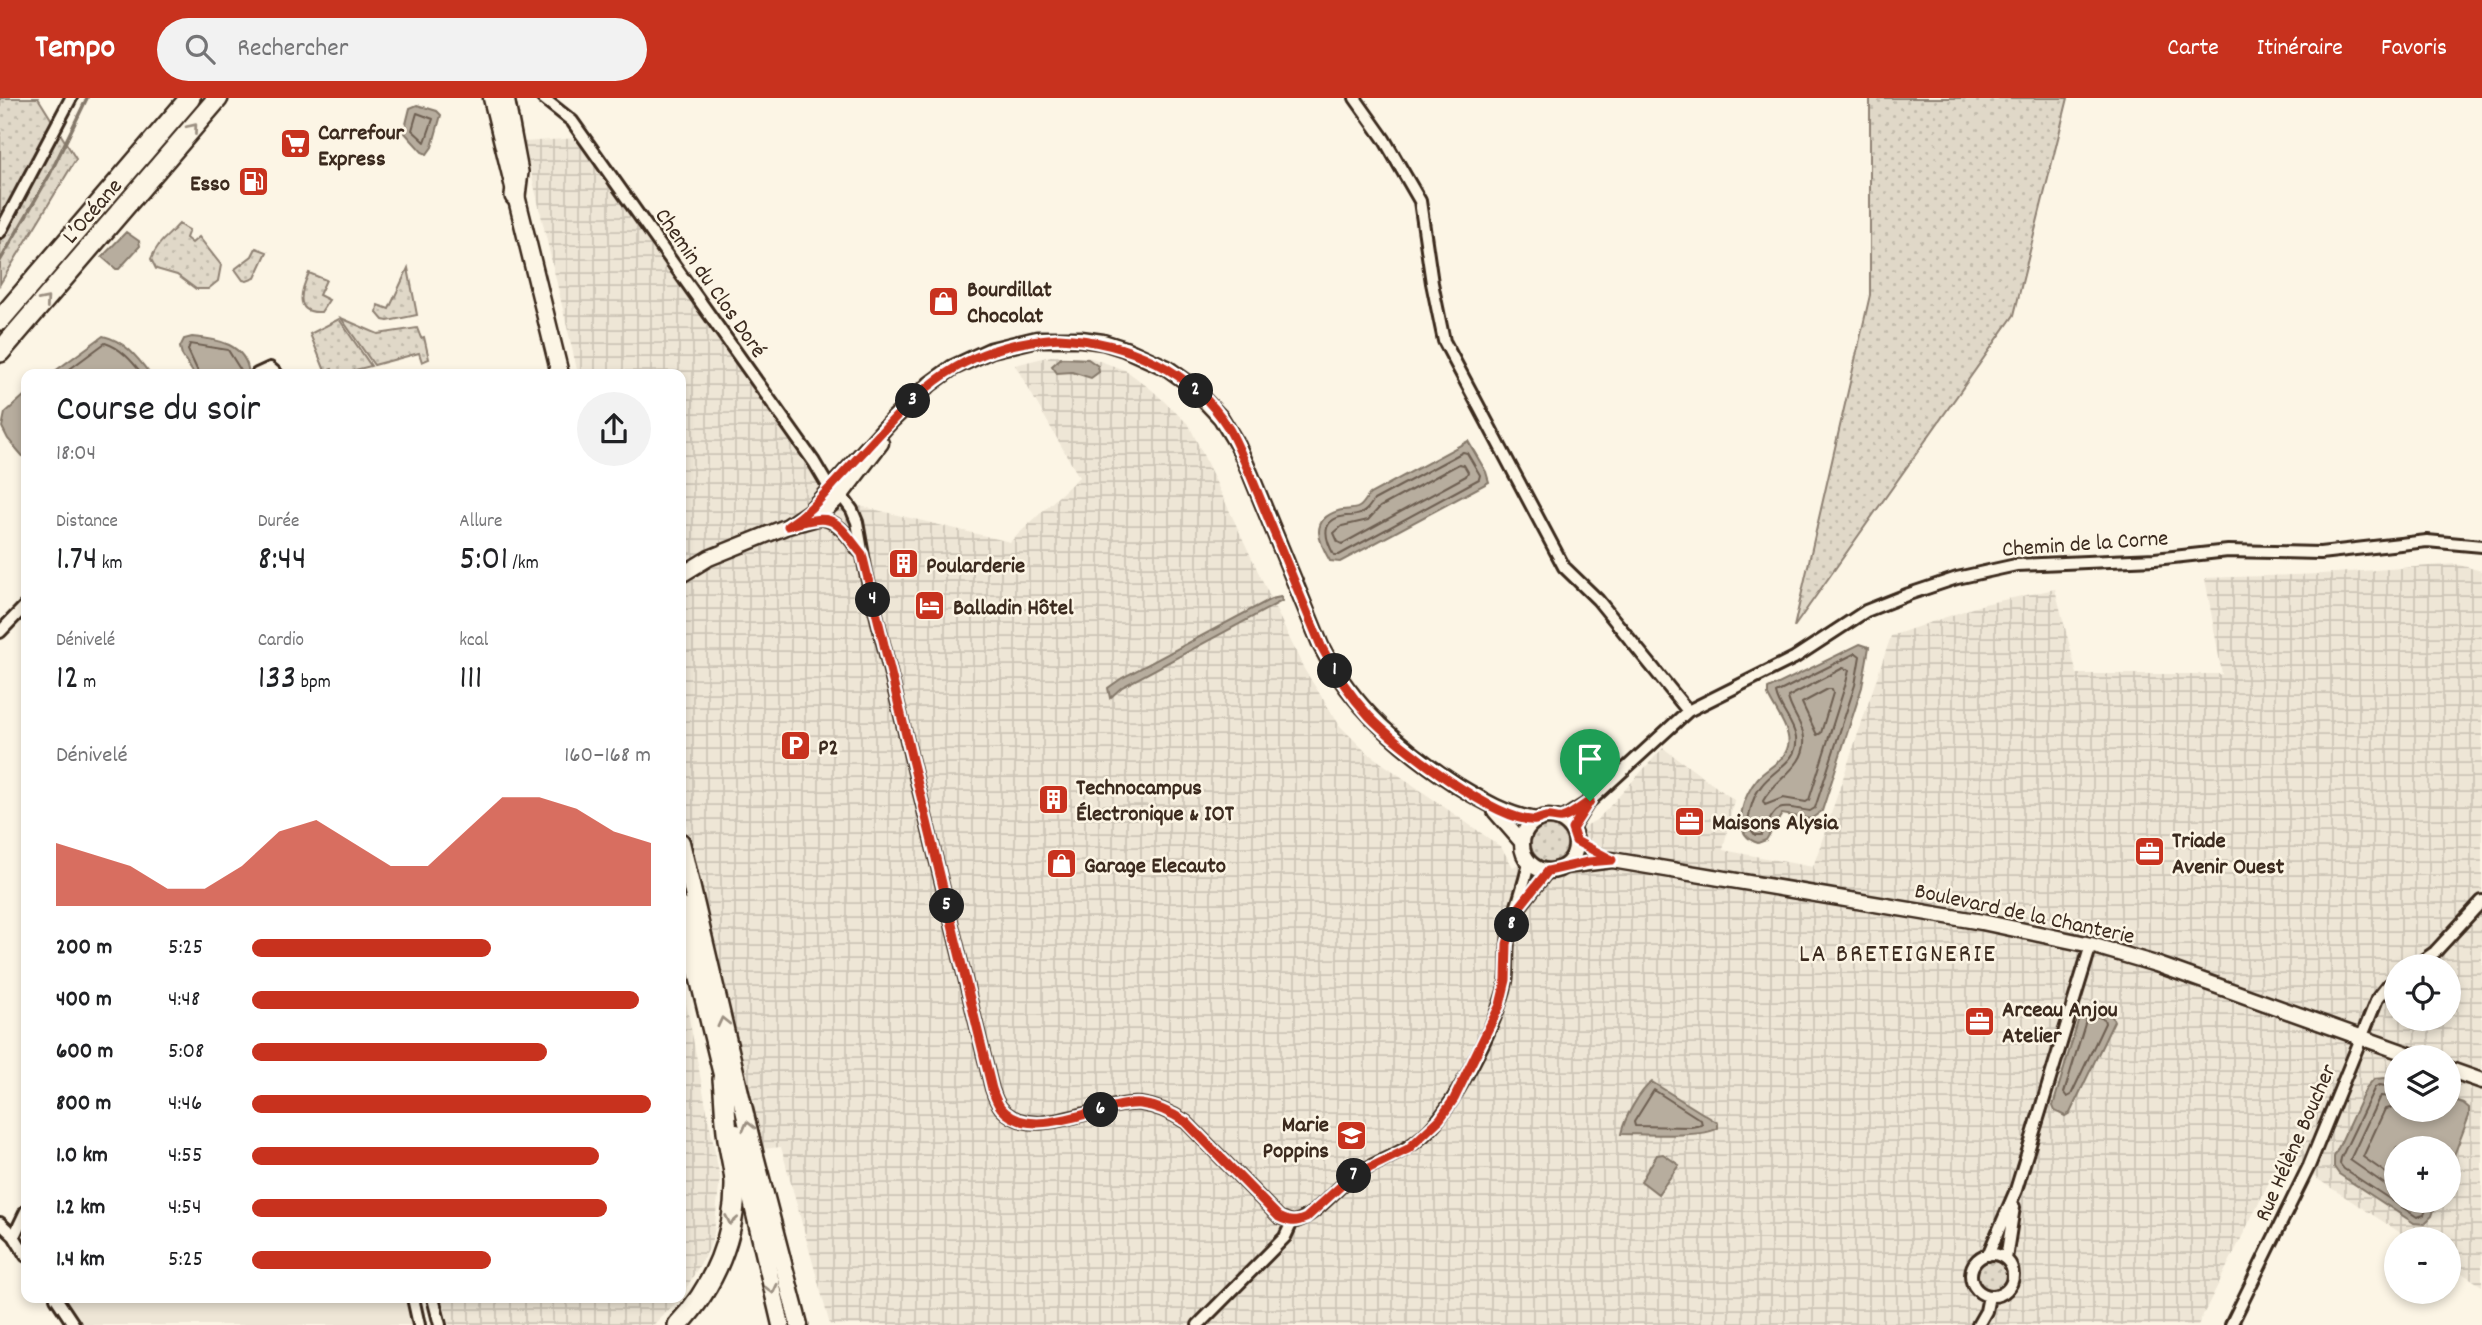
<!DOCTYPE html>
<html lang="fr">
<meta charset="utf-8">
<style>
body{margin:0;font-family:Dekko,sans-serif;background:#f2f2f2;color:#202124;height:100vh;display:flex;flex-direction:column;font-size:26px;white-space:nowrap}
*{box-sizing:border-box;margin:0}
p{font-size:23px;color:#757577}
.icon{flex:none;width:38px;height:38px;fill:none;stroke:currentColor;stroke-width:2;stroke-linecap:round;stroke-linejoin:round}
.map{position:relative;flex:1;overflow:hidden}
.panel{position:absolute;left:21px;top:271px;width:665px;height:934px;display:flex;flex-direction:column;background:#fff;border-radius:14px;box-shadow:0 4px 10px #0003}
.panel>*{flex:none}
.fabs{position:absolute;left:2384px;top:856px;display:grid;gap:14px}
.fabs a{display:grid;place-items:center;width:77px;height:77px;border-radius:50%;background:#fff;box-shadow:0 4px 10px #0003;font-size:35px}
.pin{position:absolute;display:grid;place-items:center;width:60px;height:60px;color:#fff;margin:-72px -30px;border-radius:50% 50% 50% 0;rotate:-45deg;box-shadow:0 0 7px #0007}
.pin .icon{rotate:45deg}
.km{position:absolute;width:35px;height:35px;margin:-18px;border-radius:50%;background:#222;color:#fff;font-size:19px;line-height:35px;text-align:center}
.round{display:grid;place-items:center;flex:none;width:74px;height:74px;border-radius:37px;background:#f2f2f2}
.head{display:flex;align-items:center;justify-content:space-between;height:119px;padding:0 35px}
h1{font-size:38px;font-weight:600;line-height:52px}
.figures{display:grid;grid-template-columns:repeat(3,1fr);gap:10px;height:119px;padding:7px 35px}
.figures div{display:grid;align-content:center}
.figures b{font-size:35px;font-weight:600}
.figures small{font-size:19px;font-weight:400}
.figures p{font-size:19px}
.chart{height:196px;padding:14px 35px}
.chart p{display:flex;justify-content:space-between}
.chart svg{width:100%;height:126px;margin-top:7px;fill:#c8321e;opacity:.7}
ul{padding:0 35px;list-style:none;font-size:23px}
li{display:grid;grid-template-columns:112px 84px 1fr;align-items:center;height:52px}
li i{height:18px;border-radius:9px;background:#c8321e}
header{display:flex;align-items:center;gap:42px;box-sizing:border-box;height:98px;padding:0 35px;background:#c8321e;color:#fff}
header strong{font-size:33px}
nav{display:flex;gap:38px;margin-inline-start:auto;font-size:24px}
.search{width:490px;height:63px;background:#f2f2f2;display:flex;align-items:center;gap:18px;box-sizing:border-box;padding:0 24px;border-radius:38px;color:#757577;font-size:26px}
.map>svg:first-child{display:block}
.built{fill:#eee6d6}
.industrial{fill:url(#industrial-grid);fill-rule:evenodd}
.grass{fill:url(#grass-dots);stroke:#8e8173;stroke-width:2}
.water{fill:#b7ad9e;stroke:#85796b;stroke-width:2}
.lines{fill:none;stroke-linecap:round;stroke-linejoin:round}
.shore{stroke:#6d5e51;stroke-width:2}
.stream{stroke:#85796b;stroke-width:3.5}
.minor-casing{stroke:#3b2a1e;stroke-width:16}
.tertiary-casing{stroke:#3b2a1e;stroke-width:19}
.secondary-casing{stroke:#3b2a1e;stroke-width:21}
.motorway-casing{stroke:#3b2a1e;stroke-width:24}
.minor{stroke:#fcf5e5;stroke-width:10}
.tertiary{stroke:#fcf5e5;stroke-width:14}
.secondary{stroke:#fcf5e5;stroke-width:16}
.motorway{stroke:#fcf5e5;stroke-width:19}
.oneway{stroke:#9c9082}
.route-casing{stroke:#fff;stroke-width:14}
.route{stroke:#c8321e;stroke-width:9}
.labels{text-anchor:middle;stroke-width:5;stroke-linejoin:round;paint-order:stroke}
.poi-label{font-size:23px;font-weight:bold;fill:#3b2a1e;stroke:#fcf5e5;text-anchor:start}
.street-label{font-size:23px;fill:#3b2a1e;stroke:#fcf5e5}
.quarter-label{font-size:26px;letter-spacing:2px;fill:#3b2a1e;stroke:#fcf5e5}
</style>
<header>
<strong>Tempo</strong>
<div class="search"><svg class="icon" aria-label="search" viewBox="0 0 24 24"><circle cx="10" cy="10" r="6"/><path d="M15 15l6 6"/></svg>Rechercher</div>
<nav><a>Carte</a><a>Itinéraire</a><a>Favoris</a></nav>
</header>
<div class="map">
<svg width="2482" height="1227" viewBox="0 0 2482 1227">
<defs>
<pattern id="industrial-grid" width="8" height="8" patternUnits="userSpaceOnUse" patternTransform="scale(1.75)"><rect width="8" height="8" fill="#eee6d6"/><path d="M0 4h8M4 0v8" fill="none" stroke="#cdc5b7"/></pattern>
<pattern id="grass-dots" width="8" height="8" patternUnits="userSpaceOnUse" patternTransform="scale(1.75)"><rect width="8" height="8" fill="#e0d8c8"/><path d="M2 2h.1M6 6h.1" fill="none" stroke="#c1baab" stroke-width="1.8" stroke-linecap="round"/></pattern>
</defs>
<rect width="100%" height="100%" fill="#fcf5e5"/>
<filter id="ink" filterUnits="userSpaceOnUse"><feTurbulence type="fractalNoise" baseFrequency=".0143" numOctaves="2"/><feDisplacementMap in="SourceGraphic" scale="14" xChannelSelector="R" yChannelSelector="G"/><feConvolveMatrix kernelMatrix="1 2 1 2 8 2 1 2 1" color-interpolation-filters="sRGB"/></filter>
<g filter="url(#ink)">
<path class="built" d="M64 1201H407L413 1227H82Z"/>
<path class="industrial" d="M577 40 652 131 805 366 835 402 1010 444 1079 379 1015 267 1051 258 1092 260 1127 273 1153 293 1189 327 1304 571 1340 628 1366 654 1501 749 1513 769 1598 721 1663 650 1734 702 1723 752 1813 769 1891 538 1984 506 2055 491 2077 576H2222L2205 480 2322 476 2455 466 2482 473V1188L2448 1166V1141H2410L2282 1058 2198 1227H830L781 1049 762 1051 681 704V485L707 470 681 454V276H578L524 44ZM2396 868H2448V920H2396ZM2396 959H2448V1012H2396ZM2396 1050H2448V1102H2396Z
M681 879 720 1080 714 1134 709 1151 681 1199Z
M442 1201V1200L680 1201 653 1227H449Z"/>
<path class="grass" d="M0 0H38L76 61 0 186Z
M1870 0H2068L2014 217 1794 529 1870 197Z
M179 126 189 132 186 140 192 145 199 139 221 167 218 183 208 191H196L177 177 156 171 151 161C159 142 166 141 179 126Z
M256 150 267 154 255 180 247 183 243 182 235 171 252 158Z
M408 170 417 217 388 223 383 222 377 215 378 207 389 211Z
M309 175 326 182 319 197 329 202 321 214C292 216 302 190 309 175Z
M341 220 378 236 417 230 421 240 424 239 429 261 422 264 419 255 374 267Z
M339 221 371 268 351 273V276H333L332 271 325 273 310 236Z
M1531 746a18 18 0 1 1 36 0a18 18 0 1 1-36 0Z
M1978 1177a14 14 0 1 1 28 0a14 14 0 1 1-28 0Z"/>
<path class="water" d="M417 7 437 13 441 17 432 49 427 56 422 54 404 34 410 10Z
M126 134 139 143 140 148 119 171H116L102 159Z
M103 238C125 243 137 259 150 276H51Z
M192 239C218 241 246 246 249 276H194L182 257 180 249 184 241Z
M1061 260 1088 261 1098 268 1099 274 1091 280 1072 274 1057 275 1052 268Z
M26 296V362L8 341 2 329 5 315Z
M1468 343 1486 374 1489 384 1340 464 1330 463C1319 444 1309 422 1338 413 1345 410 1353 413 1359 409 1364 406 1366 400 1370 396Z
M1281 499 1282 503 1122 589 1110 600 1108 590 1122 580 1271 501Z
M1860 546 1869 549 1862 589 1822 713 1811 721 1782 716 1766 742 1758 745C1729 736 1743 697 1758 680 1767 670 1785 663 1788 648 1792 633 1774 611 1768 597V591Z
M2089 908 2111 916 2114 923 2070 1015 2065 1018 2055 1013 2053 1008 2081 913Z
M2385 980 2396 984V1012H2448V1000L2463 1005 2469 1010V1018L2448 1073V1050H2396V1102L2437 1103 2432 1118 2424 1126 2414 1125 2339 1076 2334 1069V1059L2366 990 2374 981Z
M1652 984 1718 1025V1030C1704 1040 1640 1036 1621 1036 1624 1021 1640 992 1652 984Z
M1663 1056 1679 1067 1658 1096 1641 1083 1657 1057Z"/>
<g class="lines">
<path class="shore" d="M417 15 433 21 425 44 412 32Z
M63 276 105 245C121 250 132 263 142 276
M199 276 188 252 190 246 228 252 243 276
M1463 354 1467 355 1480 377 1479 381 1339 457H1334C1325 441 1319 421 1346 418 1352 418 1357 418 1362 415 1368 412 1370 407 1374 402Z
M1459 366 1464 367 1468 374 1466 378 1342 446 1338 444 1334 435 1342 428 1368 422 1380 409Z
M1856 555 1860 558 1855 587 1815 710 1810 713C1774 707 1779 706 1761 737H1755L1748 728C1749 713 1753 698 1762 687 1774 671 1799 663 1796 640 1794 624 1779 611 1776 595Z
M1843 570 1849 572 1846 585 1809 702 1806 704 1783 700 1765 707 1763 703C1775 680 1807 669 1804 640 1803 625 1790 613 1788 599Z
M1828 591H1832L1833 595 1821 635 1817 637 1802 605Z
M2091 916 2104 921 2105 925 2071 997 2067 999 2064 995 2087 919Z
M2396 990 2380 987 2375 989 2341 1060 2340 1066 2344 1071 2417 1119 2424 1117 2430 1102
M1654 992 1701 1022 1702 1027 1691 1029 1635 1028 1634 1024Z
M2396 999 2380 998 2350 1062 2396 1094
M2396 1009 2385 1011 2363 1059 2396 1082"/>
<path class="stream" d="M0 163 49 78 87 0"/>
<defs>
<path id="minor" d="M543 0 572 23 814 364 827 386 841 397 852 412 857 424 866 475 992 991C994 997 997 1005 1001 1010 1033 1047 1101 1002 1141 1006 1158 1008 1172 1015 1186 1024L1279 1119 1292 1124
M1355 0 1384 41 1420 103 1432 185 1444 243 1564 469 1598 502 1688 613
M0 134 71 0
M257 276 270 270 277 276
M817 420C837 421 848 438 859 453
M0 534 26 507
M1561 721 1590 703 1688 613 1794 560 1866 513 1909 496 1957 480 2016 467 2155 461 2228 453 2320 455 2427 443 2482 448
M1572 731 1588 705
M1519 810 1548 773
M2415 868 2435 854 2482 803
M1292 1124C1314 1121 1335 1090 1355 1077 1379 1062 1401 1057 1423 1038 1453 1012 1498 923 1506 884 1509 867 1505 849 1510 832 1516 809 1524 788 1529 765
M0 1125 14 1138 26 1158
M14 1138 26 1113
M1971 1177a21 21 0 1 1 42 0a21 21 0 1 1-42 0Z
M1988 1157 2016 1092 2091 847
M2006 1161 2014 1109
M56 1200 74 1227
M413 1200 419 1227
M433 1200 440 1227
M1198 1227 1285 1139 1292 1124
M1978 1227 1986 1213 1989 1198
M2231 1227 2309 1068 2377 901 2388 887 2396 882"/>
<path id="tertiary" d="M788 428 809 414 892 322 930 286 952 270 991 252 1037 241H1081L1103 244 1125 251 1167 270 1188 285 1221 320 1238 348 1250 375 1321 548C1352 609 1401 651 1458 688 1483 703 1507 717 1536 722
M681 477 709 460 788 428 817 420 841 397 881 345
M1495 713 1522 744
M1522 746a27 27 0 1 1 54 0a27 27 0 1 1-54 0Z
M1565 768 1612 762 1982 824 2091 847 2156 866 2416 959
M2448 971 2482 983"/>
<path id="secondary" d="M492 0 560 276
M681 744 753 1050 799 1227
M681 808 726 993
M736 1035 781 1227"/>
<path id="motorway" d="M504 0 518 74 515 98
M0 222 190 0
M0 254 218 0
M678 1227C714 1189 736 1137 735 1084 734 1069 730 1055 728 1041 725 1021 725 1001 723 981"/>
</defs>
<use href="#minor" class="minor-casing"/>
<use href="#tertiary" class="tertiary-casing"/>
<use href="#secondary" class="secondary-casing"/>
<use href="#motorway" class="motorway-casing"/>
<use href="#minor" class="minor"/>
<use href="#tertiary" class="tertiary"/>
<use href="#secondary" class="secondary"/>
<use href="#motorway" class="motorway"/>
</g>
<defs><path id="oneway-chevron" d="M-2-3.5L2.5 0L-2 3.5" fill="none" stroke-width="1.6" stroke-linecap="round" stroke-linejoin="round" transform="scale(1.75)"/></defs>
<g class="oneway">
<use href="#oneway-chevron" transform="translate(193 30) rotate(-50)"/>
<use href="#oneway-chevron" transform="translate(45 203) rotate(-49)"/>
<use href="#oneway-chevron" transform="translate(723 924) rotate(-103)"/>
<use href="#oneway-chevron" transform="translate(748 1028) rotate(-104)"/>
<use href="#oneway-chevron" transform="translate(731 1122) rotate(101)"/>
<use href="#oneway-chevron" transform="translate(772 1191) rotate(77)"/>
</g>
</g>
<g class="lines" filter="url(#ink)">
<defs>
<path id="route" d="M1059 240C1126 243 1193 272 1229 331 1237 345 1243 361 1250 376L1321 548C1334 573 1350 597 1369 618 1395 646 1499 726 1536 722 1540 721 1543 719 1546 719 1552 718 1558 721 1562 720 1571 718 1582 708 1590 703L1572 731 1576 743 1612 762 1588 764 1548 773 1517 812 1507 846 1506 882 1500 907 1454 1001 1440 1021 1408 1051 1357 1076 1343 1086 1306 1120C1295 1125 1289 1124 1279 1119L1186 1024C1172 1015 1158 1008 1141 1006 1101 1003 1032 1047 1001 1010 997 1005 994 997 992 991L862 456C833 419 834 415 788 428 812 412 823 397 842 377 911 303 949 247 1059 240Z"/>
</defs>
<use href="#route" class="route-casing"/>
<use href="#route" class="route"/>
</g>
<defs>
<symbol id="supermarket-square" viewBox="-11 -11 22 22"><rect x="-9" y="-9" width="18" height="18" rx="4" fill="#c8321e" stroke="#fcf5e5"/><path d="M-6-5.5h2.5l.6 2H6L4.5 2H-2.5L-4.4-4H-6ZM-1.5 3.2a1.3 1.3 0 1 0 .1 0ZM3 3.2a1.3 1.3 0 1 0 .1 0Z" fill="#fff"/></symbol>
<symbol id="fuel-square" viewBox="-11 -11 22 22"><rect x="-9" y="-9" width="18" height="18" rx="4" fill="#c8321e" stroke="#fcf5e5"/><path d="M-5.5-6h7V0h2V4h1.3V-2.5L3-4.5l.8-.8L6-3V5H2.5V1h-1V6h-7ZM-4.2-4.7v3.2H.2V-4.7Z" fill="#fff"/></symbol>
<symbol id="shop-square" viewBox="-11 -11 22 22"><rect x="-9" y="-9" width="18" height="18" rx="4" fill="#c8321e" stroke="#fcf5e5"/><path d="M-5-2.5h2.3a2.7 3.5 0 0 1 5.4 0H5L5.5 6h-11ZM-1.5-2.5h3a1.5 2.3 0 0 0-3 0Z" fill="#fff"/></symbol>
<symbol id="building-square" viewBox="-11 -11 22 22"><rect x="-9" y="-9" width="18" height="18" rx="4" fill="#c8321e" stroke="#fcf5e5"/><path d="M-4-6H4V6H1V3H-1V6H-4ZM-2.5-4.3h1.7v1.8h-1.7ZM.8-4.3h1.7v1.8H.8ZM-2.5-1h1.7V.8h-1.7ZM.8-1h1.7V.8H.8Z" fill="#fff"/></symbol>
<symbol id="hotel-square" viewBox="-11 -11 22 22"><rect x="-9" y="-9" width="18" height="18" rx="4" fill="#c8321e" stroke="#fcf5e5"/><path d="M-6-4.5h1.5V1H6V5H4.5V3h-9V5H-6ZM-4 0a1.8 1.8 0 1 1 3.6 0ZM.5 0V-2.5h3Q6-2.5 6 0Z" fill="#fff"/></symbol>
<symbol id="parking-square" viewBox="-11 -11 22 22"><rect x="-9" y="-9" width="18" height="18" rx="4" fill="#c8321e" stroke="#fcf5e5"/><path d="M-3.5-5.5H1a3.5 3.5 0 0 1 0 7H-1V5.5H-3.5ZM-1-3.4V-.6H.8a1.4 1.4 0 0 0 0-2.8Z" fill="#fff"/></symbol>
<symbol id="office-square" viewBox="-11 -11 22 22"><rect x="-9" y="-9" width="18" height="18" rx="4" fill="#c8321e" stroke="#fcf5e5"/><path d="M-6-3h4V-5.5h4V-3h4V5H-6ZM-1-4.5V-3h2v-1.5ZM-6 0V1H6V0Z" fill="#fff"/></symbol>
<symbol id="school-square" viewBox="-11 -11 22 22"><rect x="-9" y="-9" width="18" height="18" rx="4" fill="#c8321e" stroke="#fcf5e5"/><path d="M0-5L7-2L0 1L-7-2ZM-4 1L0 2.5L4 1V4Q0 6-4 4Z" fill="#fff"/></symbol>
</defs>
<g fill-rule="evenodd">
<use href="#supermarket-square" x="278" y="28" width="35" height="35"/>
<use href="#fuel-square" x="236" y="66" width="35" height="35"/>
<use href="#shop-square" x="926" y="186" width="35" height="35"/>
<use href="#building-square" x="886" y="448" width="35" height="35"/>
<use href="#hotel-square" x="912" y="490" width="35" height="35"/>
<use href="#parking-square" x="778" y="630" width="35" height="35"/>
<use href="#building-square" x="1036" y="684" width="35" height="35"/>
<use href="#office-square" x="1672" y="706" width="35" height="35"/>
<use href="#office-square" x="2132" y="736" width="35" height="35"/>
<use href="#shop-square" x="1044" y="748" width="35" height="35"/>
<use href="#office-square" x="1962" y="906" width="35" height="35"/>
<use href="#school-square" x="1334" y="1020" width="35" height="35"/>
</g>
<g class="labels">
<g class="poi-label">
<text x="318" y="41">Carrefour<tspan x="318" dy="26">Express</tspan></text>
<text x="230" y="92" text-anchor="end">Esso</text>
<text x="967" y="198">Bourdillat<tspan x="967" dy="26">Chocolat</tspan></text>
<text x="926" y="474">Poularderie</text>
<text x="953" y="516">Balladin Hôtel</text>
<text x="818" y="656">P2</text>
<text x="1076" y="696">Technocampus<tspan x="1076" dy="26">Électronique &amp; IOT</tspan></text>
<text x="1712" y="731">Maisons Alysia</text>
<text x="2172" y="749">Triade<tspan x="2172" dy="26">Avenir Ouest</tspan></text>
<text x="1084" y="774">Garage Elecauto</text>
<text x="2002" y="918">Arceau Anjou<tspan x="2002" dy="26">Atelier</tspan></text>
<text x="1329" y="1033" text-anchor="end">Marie<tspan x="1329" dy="26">Poppins</tspan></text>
</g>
<g class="street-label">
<text transform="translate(91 112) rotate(-49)" y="8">L’Océane</text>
<text transform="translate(712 184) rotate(55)" y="8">Chemin du Clos Doré</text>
<text transform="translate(2085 444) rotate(-4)" y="8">Chemin de la Corne</text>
<text transform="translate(2025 814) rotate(12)" y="8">Boulevard de la Chanterie</text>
<text transform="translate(2294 1044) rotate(-66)" y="8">Rue Hélène Boucher</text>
</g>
<g class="quarter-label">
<text x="1898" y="863">LA BRETEIGNERIE</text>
</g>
</g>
</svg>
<div class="fabs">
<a><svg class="icon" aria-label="locate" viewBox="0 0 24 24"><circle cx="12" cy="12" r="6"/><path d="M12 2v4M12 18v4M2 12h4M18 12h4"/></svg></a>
<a><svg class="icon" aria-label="layers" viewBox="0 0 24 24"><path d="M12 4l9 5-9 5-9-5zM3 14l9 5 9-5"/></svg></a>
<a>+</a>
<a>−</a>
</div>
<div class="pin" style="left:1590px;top:703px;background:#1e9e55"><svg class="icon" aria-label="arrive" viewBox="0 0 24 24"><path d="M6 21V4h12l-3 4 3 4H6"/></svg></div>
<b class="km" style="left:1335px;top:573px">1</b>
<b class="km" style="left:1196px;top:293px">2</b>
<b class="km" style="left:913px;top:303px">3</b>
<b class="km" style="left:873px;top:502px">4</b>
<b class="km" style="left:947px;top:808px">5</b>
<b class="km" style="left:1101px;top:1012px">6</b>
<b class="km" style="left:1354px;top:1078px">7</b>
<b class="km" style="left:1512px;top:827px">8</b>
<section class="panel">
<div class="head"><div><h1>Course du soir</h1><p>18:04</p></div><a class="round"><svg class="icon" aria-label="share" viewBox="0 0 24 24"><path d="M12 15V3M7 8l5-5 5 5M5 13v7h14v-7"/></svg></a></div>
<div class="figures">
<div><p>Distance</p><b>1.74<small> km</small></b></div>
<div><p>Durée</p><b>8:44</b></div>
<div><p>Allure</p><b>5:01<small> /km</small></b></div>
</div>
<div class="figures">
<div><p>Dénivelé</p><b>12<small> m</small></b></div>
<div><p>Cardio</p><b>133<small> bpm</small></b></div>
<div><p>kcal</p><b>111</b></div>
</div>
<div class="chart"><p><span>Dénivelé</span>160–168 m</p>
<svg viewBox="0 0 160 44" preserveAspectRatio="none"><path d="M0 44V22L10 26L20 30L30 38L40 38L50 30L60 18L70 14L80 22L90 30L100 30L110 18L120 6L130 6L140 10L150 18L160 22V44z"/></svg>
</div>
<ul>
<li><b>200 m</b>5:25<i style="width:60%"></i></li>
<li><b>400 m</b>4:48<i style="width:97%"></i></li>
<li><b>600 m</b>5:08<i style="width:74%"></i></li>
<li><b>800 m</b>4:46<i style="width:100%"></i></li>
<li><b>1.0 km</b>4:55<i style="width:87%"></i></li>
<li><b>1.2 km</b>4:54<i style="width:89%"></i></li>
<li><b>1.4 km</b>5:25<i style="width:60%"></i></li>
</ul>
</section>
</div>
